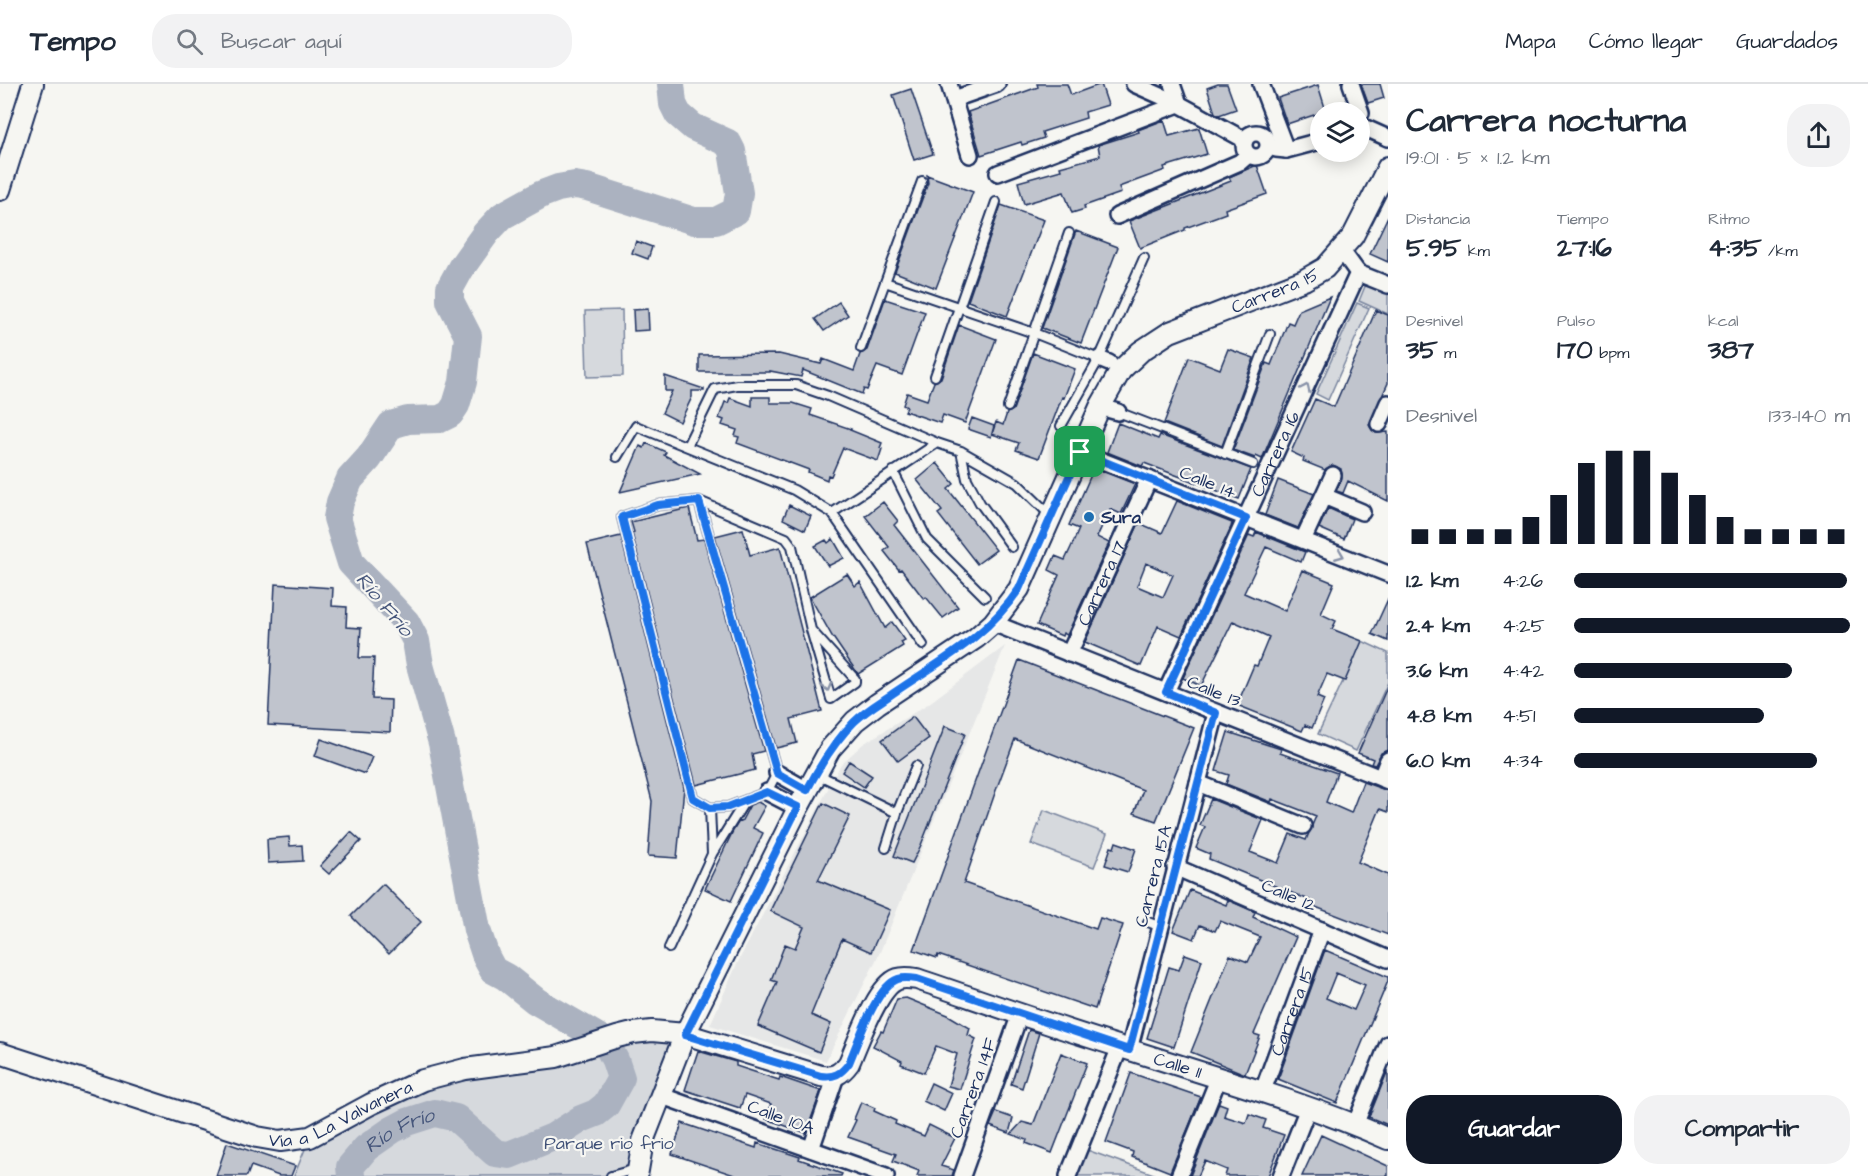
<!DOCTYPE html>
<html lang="es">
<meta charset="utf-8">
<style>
body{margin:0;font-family:"Architects Daughter",sans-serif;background:#f2f2f3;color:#1f2937;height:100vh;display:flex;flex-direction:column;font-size:22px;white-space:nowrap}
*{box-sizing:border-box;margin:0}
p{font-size:20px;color:#747a83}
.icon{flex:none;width:33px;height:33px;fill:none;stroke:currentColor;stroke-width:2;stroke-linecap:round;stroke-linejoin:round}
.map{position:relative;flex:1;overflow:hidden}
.details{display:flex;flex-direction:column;background:#fff;width:480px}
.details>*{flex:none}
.tools{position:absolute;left:1310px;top:18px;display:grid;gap:12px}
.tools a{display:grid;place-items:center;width:60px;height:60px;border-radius:50%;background:#fff;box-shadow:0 3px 15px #0003;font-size:30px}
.pin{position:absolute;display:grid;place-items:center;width:51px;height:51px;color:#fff;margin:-26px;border-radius:12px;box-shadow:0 3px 9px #0006}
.round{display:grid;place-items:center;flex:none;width:63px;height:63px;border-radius:24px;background:#f2f2f3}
.overview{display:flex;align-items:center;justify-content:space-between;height:102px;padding:0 18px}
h1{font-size:33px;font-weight:700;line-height:45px}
.metrics{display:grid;grid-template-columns:repeat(3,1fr);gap:9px;height:102px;padding:6px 18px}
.metrics div{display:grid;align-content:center}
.metrics b{font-size:26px;font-weight:700}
.metrics small{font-size:16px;font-weight:400}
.metrics p{font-size:16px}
.chart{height:168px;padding:12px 18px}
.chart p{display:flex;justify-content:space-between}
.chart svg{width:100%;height:108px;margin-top:6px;stroke:#111827;stroke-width:6}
.action{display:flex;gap:12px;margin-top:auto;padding:12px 18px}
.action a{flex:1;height:69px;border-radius:24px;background:#111827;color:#fff;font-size:24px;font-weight:700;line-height:69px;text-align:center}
.action a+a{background:#f2f2f3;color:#1f2937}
ul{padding:0 18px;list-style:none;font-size:20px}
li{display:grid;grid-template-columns:96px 72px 1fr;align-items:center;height:45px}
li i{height:15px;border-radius:8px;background:#111827}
header{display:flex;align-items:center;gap:36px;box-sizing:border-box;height:84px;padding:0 30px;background:#fff;border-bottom:2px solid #e0e1e3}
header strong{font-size:28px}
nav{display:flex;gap:33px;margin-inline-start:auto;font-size:21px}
.search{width:420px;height:54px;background:#f2f2f3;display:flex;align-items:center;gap:15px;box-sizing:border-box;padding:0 21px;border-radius:24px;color:#747a83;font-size:22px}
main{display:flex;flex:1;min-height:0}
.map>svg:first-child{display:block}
.built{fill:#e6e7e7}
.green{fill:#d6d9dd;stroke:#78849e;stroke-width:1.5}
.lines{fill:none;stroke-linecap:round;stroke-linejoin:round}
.river{stroke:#abb2c0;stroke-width:28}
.building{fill:#c0c4cd;stroke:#1b2f5e;stroke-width:1.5;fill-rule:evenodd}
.service-casing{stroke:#1b2f5e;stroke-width:12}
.minor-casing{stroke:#1b2f5e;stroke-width:20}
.tertiary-casing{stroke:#1b2f5e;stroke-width:24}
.service{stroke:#f6f6f2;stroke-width:8}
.minor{stroke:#f6f6f2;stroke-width:15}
.tertiary{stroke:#f6f6f2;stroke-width:20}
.oneway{stroke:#8892a8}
.route-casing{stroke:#fff;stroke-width:12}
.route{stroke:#1a73e8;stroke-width:8}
.poi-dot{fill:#1f6fb2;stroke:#f6f6f2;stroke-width:2}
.labels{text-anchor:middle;stroke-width:4.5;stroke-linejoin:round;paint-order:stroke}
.street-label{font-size:18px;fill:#1b2f5e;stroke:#f6f6f2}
.poi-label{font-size:18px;font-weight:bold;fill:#1b2f5e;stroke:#f6f6f2;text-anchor:start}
.park-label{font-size:18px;fill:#405177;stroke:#f6f6f2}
.water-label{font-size:20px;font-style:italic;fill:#46567b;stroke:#f6f6f2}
</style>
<header>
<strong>Tempo</strong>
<div class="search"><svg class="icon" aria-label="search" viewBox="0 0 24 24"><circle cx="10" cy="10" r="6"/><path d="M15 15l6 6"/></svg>Buscar aquí</div>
<nav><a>Mapa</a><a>Cómo llegar</a><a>Guardados</a></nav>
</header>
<main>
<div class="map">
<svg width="1388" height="1092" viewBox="0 0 1388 1092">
<rect width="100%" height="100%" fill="#f6f6f2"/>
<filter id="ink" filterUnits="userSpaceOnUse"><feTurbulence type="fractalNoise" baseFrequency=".0167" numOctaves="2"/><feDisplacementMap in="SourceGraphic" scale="12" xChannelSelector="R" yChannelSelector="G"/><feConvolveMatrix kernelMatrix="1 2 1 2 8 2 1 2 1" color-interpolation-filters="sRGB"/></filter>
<g filter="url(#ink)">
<path class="built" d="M1005 562 880 868 826 977 710 941 737 880 841 680 863 660 928 620Z"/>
<path class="green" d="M1366 200 1388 210V230L1359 217Z
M1357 219 1369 224 1328 316 1316 310Z
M622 226 623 292 587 293 585 227Z
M1362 557 1388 569V598L1356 667 1318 650Z
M1044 726 1107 750 1094 783 1031 760Z
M685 950 637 1092H294L310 1053 387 1012 584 965Z
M1087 1066 1159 1092H1077Z"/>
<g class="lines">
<path class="river" id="s1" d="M351 1092 350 1083 366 1064 392 1046 407 1038 435 1029 456 1034 495 1069 509 1071 553 1053 581 1035 596 1029 606 1021 621 994 615 976 605 957 536 917 506 893 493 886 486 873 477 846 442 659 420 581 416 557 406 538 351 479 337 434 340 418 350 395 369 374 391 341 408 336 440 335 450 330 456 321 463 298 468 252 450 217V204L461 184 486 149 502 132 542 110 558 104 575 101 587 103 694 137H716L736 127 739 109 732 67 728 59 693 43 678 30 673 20 671 0"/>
</g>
<path class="building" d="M1037 0H1067L1071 11 1101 0 1108 21 1085 28 1086 34 1042 48 1044 54 1022 61 1021 58 981 71 968 28 1038 3Z
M1218 0H1227L1236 25 1219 31 1215 29 1207 4Z
M1361 0H1380L1384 14 1368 19Z
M1318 1 1326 27 1287 40 1278 14Z
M911 5 933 70 914 76 893 11Z
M1164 36 1169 52 1199 44 1207 70 1164 83 1165 86 1119 103 1121 109 1084 122 1085 125 1072 129 1064 108 1024 120 1018 98 1061 86 1060 83 1100 72 1098 61 1139 48 1138 46Z
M1257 81 1267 110 1225 125 1226 129 1185 144V146L1140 164 1129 137 1231 97 1229 93Z
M927 91 973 108 936 204 895 188 928 99Z
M1001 121 1044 136 1007 232 968 217Z
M1388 132V178L1370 170Z
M1076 147 1118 163 1081 259 1042 244Z
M636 157 652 163 648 175 632 169Z
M1330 213 1262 375 1256 372 1255 374 1233 366 1266 279 1271 281 1288 238 1293 240 1299 226Z
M885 215 925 228 902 291 877 282 867 306 864 305 862 310 803 286 801 293 770 287V288H699V271L779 270 821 280 823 275 854 287 860 270 867 266Z
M839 218 848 231 824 247 815 235Z
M648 225 649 246 634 247 633 226Z
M1376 226 1388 231V299L1369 341 1372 346 1376 349 1388 348V417L1348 397 1343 409 1336 407 1342 395 1341 385 1333 381 1325 386 1303 377 1304 374 1291 368 1315 315 1334 323Z
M959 241 996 255 965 339 943 331 940 339 905 327 907 323 903 321 907 309 927 316 934 298 941 294Z
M1228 265 1254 274 1222 362 1164 339 1189 273 1220 285Z
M1033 269 1075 285 1064 314 1062 313 1039 374 1016 366 1019 359 992 350 996 338 1003 341 1007 329 1013 326Z
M665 292 704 305V307H692V313L680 338 662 329 672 307H665Z
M752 313H770V319H793L812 325 810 331 851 345 850 346 882 359 880 364 882 365 878 377 843 364 831 392 828 391 827 396 808 388 809 386 737 359 739 353 735 352 737 346 722 341 724 336 719 334 725 318 728 319 730 314 752 322Z
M972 334 994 342 991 353 968 345Z
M1118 339 1158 355 1160 351 1251 385 1239 415 1144 379 1142 382 1107 368Z
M646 359 666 368 664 371 700 390 620 408 640 362 644 364Z
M937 379 954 400 948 405 996 466 977 480 938 430 942 427 917 396Z
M1094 384 1135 400 1121 430 1110 425 1097 453 1109 459 1067 551 1063 549 1062 552 1037 541 1059 491 1049 486 1055 472 1065 476 1073 459 1079 445 1069 441Z
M1278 396 1314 410 1298 444 1265 431Z
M1177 417 1232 439 1231 443 1181 552 1158 542 1141 582 1085 558 1139 439 1162 449ZM1146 479 1173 491 1163 513 1137 502Z
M883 418 898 437 894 441 958 523 943 534 926 513 924 515 901 485 899 486 884 467 889 463 865 432Z
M789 421 811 432 805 446 783 435Z
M689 424 697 456 704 455 764 667 752 670 755 686 696 701 632 449 634 448 631 438Z
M1328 424 1352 435 1344 455 1319 444Z
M743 445 750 471 780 463 822 627 791 635 797 659 776 664 715 452Z
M1256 448 1305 468 1301 478 1266 463 1244 509 1285 527 1302 486 1334 499 1321 530 1336 537 1332 545 1362 557 1345 597 1327 590 1317 613 1324 616 1312 644 1305 641 1302 647 1237 621 1254 581 1257 582 1269 553 1233 537 1201 602 1183 594 1249 451 1254 453Z
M621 452 684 704 677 774 648 772 652 717 587 460Z
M833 455 844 474 828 482 815 462 826 456 828 459Z
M847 490 855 502 860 498 885 544 892 538 905 556 901 558 903 562 858 590 832 552 810 513Z
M275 500 333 504 332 522 347 523 346 543 361 544 359 574H374L372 615 391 616 390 648 268 641Z
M1388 515V557L1372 550Z
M1019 576 1194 644 1156 737 1134 729 1143 706 1015 655 995 709 964 799 1096 845 1100 834 1123 841 1095 925 938 871 937 874 914 866Z
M1388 601V666L1381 669 1375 681 1371 680 1373 675 1358 669Z
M913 633 929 654 898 677 882 656Z
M945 642 965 650 921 761 912 779 894 772Z
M1228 648 1281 665 1280 669 1337 689 1326 718 1351 729 1363 698 1388 707V728L1380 725 1358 778 1388 791V851L1313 822 1314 818 1209 775 1210 770 1196 764 1205 743 1200 741 1211 715 1263 736 1250 768 1278 779 1290 750 1306 756 1316 732 1272 715 1271 718 1226 700 1229 691 1216 687Z
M321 655 372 673 365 690 315 672Z
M849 677 872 692 864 703 842 688Z
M758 718 765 722 753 744 763 749 731 817 705 805 733 747 739 737 741 738 750 721Z
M823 719 850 732 818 796 890 826 871 868 842 855 811 931 831 940 819 968 758 942 777 898 771 896 785 860 795 864 804 843 770 827Z
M351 748 361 757 329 790 320 782Z
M289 753 290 762 302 761 303 777 268 779 267 755Z
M1116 758 1136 765 1128 788 1105 781 1111 763 1114 764Z
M383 800 421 838 389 870 351 832Z
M1190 806 1226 821 1228 816 1255 828 1253 833 1296 853 1254 950 1260 952 1245 990 1191 968 1230 871 1248 878 1260 853 1220 837 1215 847 1200 841 1194 855 1173 847Z
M1325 866 1388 893V897L1337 1019 1278 995ZM1336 889 1365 901 1354 926 1326 914Z
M1185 870 1202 876 1174 963 1147 954 1169 883 1179 886Z
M906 914 948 931 970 944 968 951 976 955 960 1005 948 1002 957 970 936 962 924 989 901 980 902 977 873 962 881 947 883 948 897 915Z
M1029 946 1039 949 1022 1004 1011 1000Z
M698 967 736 978V982L779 996 780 993 821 1007 806 1049 766 1035 771 1020 745 1011 740 1024 685 1006Z
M1061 969 1087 979 1052 1069 1026 1059 1027 1056 1011 1050 1022 1038 1033 1041Z
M1388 986V1041L1369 1033Z
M1131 989 1201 1013 1170 1088 1132 1073 1133 1068 1106 1058Z
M931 999 952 1009 944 1027 923 1017Z
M861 1018 875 1024 874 1027 896 1037 895 1040 924 1052 929 1041 955 1054 941 1082 954 1086 952 1092H917L919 1087 893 1077 896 1070 848 1053 856 1036 854 1035Z
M1219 1019 1227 1022 1224 1032 1246 1039 1249 1030 1266 1036 1263 1044 1284 1051 1268 1092H1225L1227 1086 1205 1077 1198 1092H1190Z
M996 1028 1013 1034 1009 1049 990 1042Z
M682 1039 756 1064 757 1059 800 1073 799 1075 842 1090 841 1092H737L672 1070Z
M1321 1051 1388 1082V1092H1302Z
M227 1059 295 1082 291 1092H279L251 1082 247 1092H216Z"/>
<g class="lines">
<defs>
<path id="service" d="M885 198 1034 249 1099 275
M861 264 922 97
M935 292 996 118
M1008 323 1069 149
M1118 328 1253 380
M1061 342 1099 275 1144 174
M687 362 715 305 737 301H796L828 312 937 359 961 367 1017 399 1050 431
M961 367 967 395 980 419 1012 463
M1225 370 1270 250
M617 373 636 342 794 406 832 429 923 561
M893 387 927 455 985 513
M699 417 777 689 767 708 728 723 710 724
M832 429 937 359
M817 690 897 729 916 682
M886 764 897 729
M712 770 710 724 693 714 622 433 658 421 699 417 786 454 792 462 811 546 831 615 855 598V595L811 546
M1148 838 1161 843
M669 864 712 770 745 717
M611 1092 636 1085"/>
<g id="minor">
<path d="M949 0 970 71"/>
<path d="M1134 0 1179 20 1245 56"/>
<path d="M1261 0 1286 66"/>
<path d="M1351 0 1361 29 1359 32"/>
<path d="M954 15 997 0"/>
<path d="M1359 41 1388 54"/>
<circle cx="1256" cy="61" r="12"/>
<path d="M1276 65 1286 66 1320 57"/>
<path d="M998 89 1179 20 1172 0"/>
<path d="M1117 132 1240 78 1248 71"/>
<path d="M1342 167 1358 189"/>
<path d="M1358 189 1388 201"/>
<path d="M1099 275 1109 279"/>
<path d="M1100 323 1118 328"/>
<path d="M1379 340 1388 319"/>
<path d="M1080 368 1388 490"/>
<path d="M1324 412 1362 428"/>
<path d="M1303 456 1333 391"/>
<path d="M993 539 1388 697"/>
<path id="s2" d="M1069 570 1149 395"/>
<path id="s3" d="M1166 608 1358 189"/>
<path d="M777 689 807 706"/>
<path d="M1381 694 1388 676"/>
<path d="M1198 699 1303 742"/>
<path d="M767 708 798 724"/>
<path d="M1175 783 1388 875"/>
<path d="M1129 966 1216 629"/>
<path id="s4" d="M1262 1009 1322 846"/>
<path d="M662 1012 886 1092"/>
<path d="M1355 1041 1388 960"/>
<path d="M811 1065 836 992"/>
<path d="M962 1092 1020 930"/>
<path d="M1068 1092 1120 963"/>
<path d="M1179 1092 1219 993"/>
<path d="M1281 1092 1308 1024"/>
</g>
<g id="tertiary">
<path d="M0 106 33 0"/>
<path id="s5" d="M0 969 257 1053 280 1057 310 1053 371 1020 423 996 465 985 556 973 617 953 633 949 652 947 685 950 821 992C834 994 841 990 849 979 858 959 877 902 898 895 904 893 911 894 917 895 985 918 1052 942 1121 963 1210 992 1302 1017 1388 1055"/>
<path id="s6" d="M637 1092 643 1057 685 950 798 724 830 665 855 637 877 620 976 554 993 539 1019 505 1100 323 1121 286 1141 267 1170 248 1304 196 1325 184 1353 152 1388 83"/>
</g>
</defs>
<use href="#service" class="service-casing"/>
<use href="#minor" class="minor-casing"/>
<use href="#tertiary" class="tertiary-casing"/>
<use href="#service" class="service"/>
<use href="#minor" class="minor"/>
<use href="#tertiary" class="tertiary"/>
</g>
<defs><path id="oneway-chevron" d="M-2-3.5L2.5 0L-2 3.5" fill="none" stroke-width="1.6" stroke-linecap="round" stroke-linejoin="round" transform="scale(1.5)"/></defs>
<g class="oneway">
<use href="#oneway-chevron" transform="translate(1306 304) rotate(-65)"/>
<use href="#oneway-chevron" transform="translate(1340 471) rotate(22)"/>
<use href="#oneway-chevron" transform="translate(827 603) rotate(74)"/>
</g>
</g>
<g class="lines" filter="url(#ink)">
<defs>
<path id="route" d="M1080 368 1246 434 1166 608 1216 629 1129 966 917 895C911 894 904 893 898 895 876 902 858 958 849 979 841 990 834 994 821 992L685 951 798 723 767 708 728 723 710 724 693 714 622 433 658 421 699 417 777 689 807 706C820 681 834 658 854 638 866 626 882 617 895 608 942 576 987 553 1019 505Z"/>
</defs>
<use href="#route" class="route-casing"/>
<use href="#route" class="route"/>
</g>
<circle class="poi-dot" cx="1089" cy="433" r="6"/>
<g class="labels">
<g class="street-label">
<text dy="6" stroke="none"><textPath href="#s6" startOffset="1137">Carrera 15</textPath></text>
<text dy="6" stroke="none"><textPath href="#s3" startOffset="262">Carrera 16</textPath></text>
<text transform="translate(1208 398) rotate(22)" y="6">Calle 14</text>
<text dy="6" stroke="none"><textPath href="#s2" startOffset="78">Carrera 17</textPath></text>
<text transform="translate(1214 607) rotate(22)" y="6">Calle 13</text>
<text transform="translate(1153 792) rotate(-76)" y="6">Carrera 15A</text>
<text transform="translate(1289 811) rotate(23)" y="6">Calle 12</text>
<text dy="6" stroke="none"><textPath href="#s4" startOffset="87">Carrera 15</textPath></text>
<text dy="6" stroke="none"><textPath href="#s5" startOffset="1287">Calle 11</textPath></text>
<text transform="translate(973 1004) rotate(-70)" y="6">Carrera 14F</text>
<text dy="6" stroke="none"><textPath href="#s5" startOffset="360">Vía a La Valvanera</textPath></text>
<text transform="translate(781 1033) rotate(20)" y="6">Calle 10A</text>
</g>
<g class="poi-label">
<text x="1101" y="439">Sura</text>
</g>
<g class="park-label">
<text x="609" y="1065">Parque rio frio</text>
</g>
<g class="water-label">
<text transform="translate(385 520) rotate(50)" y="7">Río Frío</text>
<text dy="7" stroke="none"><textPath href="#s1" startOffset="72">Río Frío</textPath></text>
</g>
</g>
</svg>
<div class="tools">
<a><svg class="icon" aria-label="layers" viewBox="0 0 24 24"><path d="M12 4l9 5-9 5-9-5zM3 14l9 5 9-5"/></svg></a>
</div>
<div class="pin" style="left:1080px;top:368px;background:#1e9e55"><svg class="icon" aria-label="arrive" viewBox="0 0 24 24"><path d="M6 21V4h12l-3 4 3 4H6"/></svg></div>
</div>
<section class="details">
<div class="overview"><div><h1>Carrera nocturna</h1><p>19:01 · 5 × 1.2 km</p></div><a class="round"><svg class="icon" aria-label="share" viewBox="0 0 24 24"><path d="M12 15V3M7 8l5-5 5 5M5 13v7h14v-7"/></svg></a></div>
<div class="metrics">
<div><p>Distancia</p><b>5.95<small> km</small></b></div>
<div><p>Tiempo</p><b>27:16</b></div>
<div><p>Ritmo</p><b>4:35<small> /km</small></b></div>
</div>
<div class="metrics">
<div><p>Desnivel</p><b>35<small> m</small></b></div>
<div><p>Pulso</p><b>170<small> bpm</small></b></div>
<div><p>kcal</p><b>387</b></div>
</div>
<div class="chart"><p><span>Desnivel</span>133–140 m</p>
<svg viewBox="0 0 160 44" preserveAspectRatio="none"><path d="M5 44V38M15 44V38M25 44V38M35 44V38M45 44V33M55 44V24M65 44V11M75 44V6M85 44V6M95 44V15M105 44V24M115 44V33M125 44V38M135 44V38M145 44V38M155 44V38"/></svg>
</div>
<ul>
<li><b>1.2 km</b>4:26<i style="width:99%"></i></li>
<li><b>2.4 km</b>4:25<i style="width:100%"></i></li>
<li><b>3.6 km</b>4:42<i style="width:79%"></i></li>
<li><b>4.8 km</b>4:51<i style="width:69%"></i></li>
<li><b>6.0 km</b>4:34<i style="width:88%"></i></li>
</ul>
<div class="action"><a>Guardar</a><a>Compartir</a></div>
</section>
</main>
